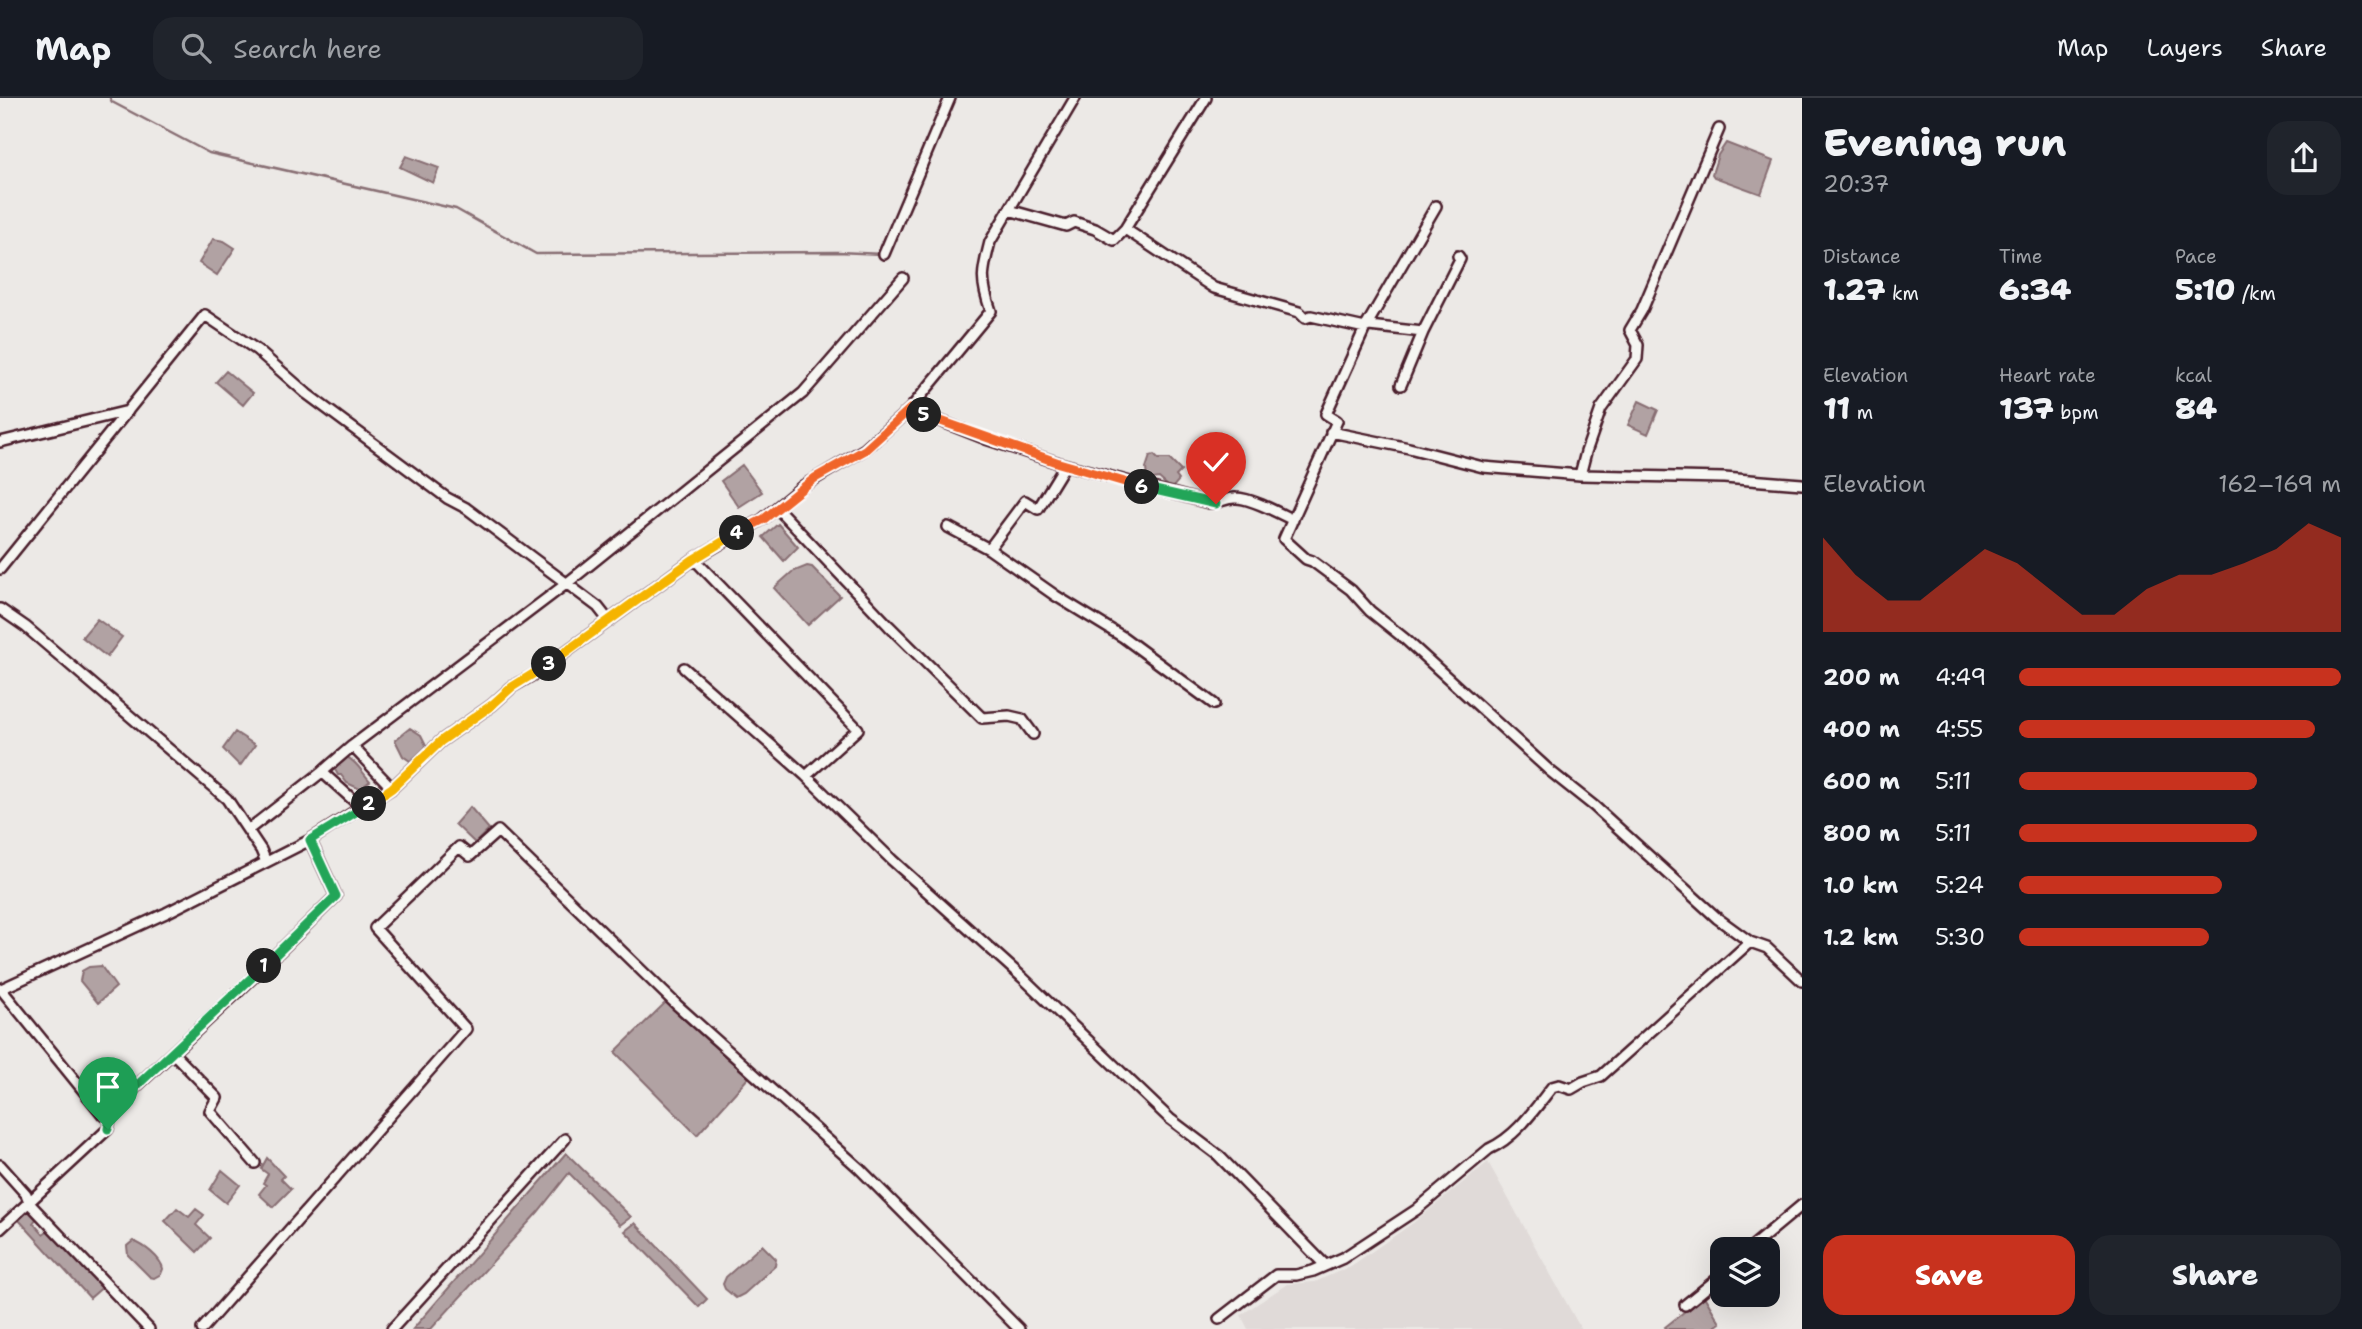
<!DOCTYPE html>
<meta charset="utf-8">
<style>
body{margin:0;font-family:"Shantell Sans",sans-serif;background:#20242c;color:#f1f3f6;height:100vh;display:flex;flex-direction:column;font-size:26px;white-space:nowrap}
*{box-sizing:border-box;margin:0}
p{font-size:23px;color:#9ea1a6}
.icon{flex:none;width:38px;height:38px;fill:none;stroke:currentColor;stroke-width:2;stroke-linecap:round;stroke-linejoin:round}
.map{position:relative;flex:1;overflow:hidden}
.side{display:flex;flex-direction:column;background:#171b24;width:560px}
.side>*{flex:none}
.buttons{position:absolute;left:1710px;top:1139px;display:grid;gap:14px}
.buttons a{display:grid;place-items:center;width:70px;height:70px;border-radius:14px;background:#171b24;box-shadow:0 7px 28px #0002;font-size:35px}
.pin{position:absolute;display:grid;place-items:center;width:60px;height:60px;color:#fff;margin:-72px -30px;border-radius:50% 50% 50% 0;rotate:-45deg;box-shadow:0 0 7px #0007}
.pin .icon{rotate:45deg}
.km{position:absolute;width:35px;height:35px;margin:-18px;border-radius:50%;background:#222;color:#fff;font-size:19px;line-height:35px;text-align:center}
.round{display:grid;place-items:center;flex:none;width:74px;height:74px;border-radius:21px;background:#20242c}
.summary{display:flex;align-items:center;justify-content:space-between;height:119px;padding:0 21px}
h1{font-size:38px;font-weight:800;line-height:52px}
.stats{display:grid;grid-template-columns:repeat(3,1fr);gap:10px;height:119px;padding:7px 21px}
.stats div{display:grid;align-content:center}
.stats b{font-size:30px;font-weight:800}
.stats small{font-size:19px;font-weight:400}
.stats p{font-size:19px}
.chart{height:196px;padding:14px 21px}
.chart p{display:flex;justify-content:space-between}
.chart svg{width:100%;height:126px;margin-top:7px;fill:#c8321e;opacity:.7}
.button{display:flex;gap:14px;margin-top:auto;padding:14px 21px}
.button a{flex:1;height:80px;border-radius:21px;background:#c8321e;color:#fff;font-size:28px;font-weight:800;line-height:80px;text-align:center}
.button a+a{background:#20242c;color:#f1f3f6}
ul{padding:0 21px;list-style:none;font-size:23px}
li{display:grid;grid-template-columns:112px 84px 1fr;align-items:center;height:52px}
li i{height:18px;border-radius:9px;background:#c8321e}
header{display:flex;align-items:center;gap:42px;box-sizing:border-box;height:98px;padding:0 35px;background:#171b24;border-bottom:2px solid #363941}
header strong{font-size:33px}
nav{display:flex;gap:38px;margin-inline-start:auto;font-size:24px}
.search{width:490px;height:63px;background:#20242c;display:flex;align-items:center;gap:18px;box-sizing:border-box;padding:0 24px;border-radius:21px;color:#9ea1a6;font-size:26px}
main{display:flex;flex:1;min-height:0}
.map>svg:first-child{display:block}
.built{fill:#e0dad8}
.water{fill:#b1a2a3;stroke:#886e73;stroke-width:2}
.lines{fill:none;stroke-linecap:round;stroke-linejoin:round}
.stream{stroke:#886e73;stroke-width:2.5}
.street-casing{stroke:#4a1f2b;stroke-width:14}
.street{stroke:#f6f6f2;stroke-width:9}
.split-1-casing{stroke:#fff;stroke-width:14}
.split-2-casing{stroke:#fff;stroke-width:14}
.split-3-casing{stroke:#fff;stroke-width:14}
.split-4-casing{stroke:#fff;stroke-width:14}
.split-5-casing{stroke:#fff;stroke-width:14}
.split-6-casing{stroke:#fff;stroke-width:14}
.split-7-casing{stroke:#fff;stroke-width:14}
.split-1{stroke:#22a559;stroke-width:9}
.split-2{stroke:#22a559;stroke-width:9}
.split-3{stroke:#f5b400;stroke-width:9}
.split-4{stroke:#f5b400;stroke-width:9}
.split-5{stroke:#f0652b;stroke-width:9}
.split-6{stroke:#f0652b;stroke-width:9}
.split-7{stroke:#22a559;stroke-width:9}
</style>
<header>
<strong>Map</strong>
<div class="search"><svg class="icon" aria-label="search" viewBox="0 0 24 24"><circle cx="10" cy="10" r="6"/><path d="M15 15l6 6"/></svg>Search here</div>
<nav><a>Map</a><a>Layers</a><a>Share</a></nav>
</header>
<main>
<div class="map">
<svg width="1802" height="1231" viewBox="0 0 1802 1231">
<rect width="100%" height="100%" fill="#ece9e6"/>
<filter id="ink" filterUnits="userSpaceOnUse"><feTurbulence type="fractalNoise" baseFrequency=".0143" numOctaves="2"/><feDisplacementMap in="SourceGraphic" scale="14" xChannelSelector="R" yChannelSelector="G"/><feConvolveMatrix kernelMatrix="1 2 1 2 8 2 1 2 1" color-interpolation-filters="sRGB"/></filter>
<g filter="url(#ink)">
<path class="built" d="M1488 1064 1581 1231H1248L1241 1217 1287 1186 1315 1184 1351 1168 1413 1125Z"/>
<path class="water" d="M1726 45 1773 63 1761 96 1714 79 1712 76 1718 57Z
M406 58 439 70 433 85 400 69Z
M213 141 224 143 235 150 217 177 199 165Z
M226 273 253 295 243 307 216 284Z
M1639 303 1658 312 1648 336 1628 327Z
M1154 357 1158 361H1169L1181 373 1176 378 1179 382 1173 389 1168 388 1159 380 1147 382 1146 370 1150 358Z
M742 367 762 394 739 409 721 383Z
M778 426 798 449 784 463 763 439Z
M807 468 812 469 840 498 808 527 774 490 792 474Z
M97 521 122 539 107 559 82 539Z
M410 630 421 637 426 647 425 652 410 663 403 658 395 642Z
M235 634 255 647 240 668 223 651Z
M347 659C357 664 362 674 370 683L360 691 347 685 341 677H338L334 670Z
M470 709 489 731 475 745 455 726Z
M101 868 116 889 98 905 80 883 82 873 89 869Z
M666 904 749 979 697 1037 615 954Z
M566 1055 631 1119 620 1127 569 1075 538 1114 431 1231H413Z
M267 1060 284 1078 281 1081 291 1091 273 1109 259 1096 266 1087 263 1085 268 1076 261 1071Z
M222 1072 240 1087 226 1105 210 1092Z
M31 1109 40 1116 33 1125 43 1136 50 1131 105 1187 90 1200 18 1121Z
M177 1110 189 1119 196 1111 204 1117 196 1127 210 1140 197 1154 165 1123Z
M635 1125 707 1201 699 1209 625 1133Z
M133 1143C144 1147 161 1160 163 1171L161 1176 154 1180 150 1179 128 1157 127 1148Z
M762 1147 776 1161 775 1168 744 1196 736 1200 725 1191 723 1186 726 1179Z
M1704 1198 1720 1225 1712 1231H1667L1665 1229Z"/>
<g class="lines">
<path class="stream" d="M110 0 112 4 209 55 456 111 536 156 838 154 882 156"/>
<defs>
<path id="street" d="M1436 108 1365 230 1326 316 1337 323 1284 441 1306 461 1312 463 1351 492 1370 513 1405 541 1550 673 1594 708 1717 820 1750 844 1767 850 1802 883
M1009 112 1066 128 1074 124 1095 131 1114 142 1125 131 1206 0
M1125 131 1214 190 1299 214 1305 220 1311 218 1365 230 1369 228 1423 234 1401 287
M884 156 950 0
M1423 234 1460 161 1458 158
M910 311 986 341 1059 365 1209 405C1219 406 1226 399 1236 400 1251 400 1279 415 1293 422
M1331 334 1409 350 1483 369 1580 377 1724 380 1802 386
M0 344 128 313
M1580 377 1586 354 1601 311 1637 261 1638 247 1630 232 1642 212 1719 31
M777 410 889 528 982 620 1009 618 1022 621 1033 636
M948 429 989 451 1056 498 1123 539 1214 606
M989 451 1025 403 1038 411 1065 367
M694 461 858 631 806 678 892 762 1023 880 1170 1021 1219 1058 1325 1167
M0 471 205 217 257 252 307 296 447 400 466 410 598 509 609 523
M0 511 26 529 227 701 261 752 266 764
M684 570 806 678
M352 648 392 690
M322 674 362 710
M248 732 322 674 352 648 566 486 803 295 903 180
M173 955 217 1000 210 1013 255 1065
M112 1011 104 1018 1 891 166 815 310 742 392 690 441 643 492 607 512 589 538 574 694 461 763 421 803 388 865 351 910 311 991 213C980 182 982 175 990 144L1075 0
M0 1067 26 1096 30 1106 149 1231
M0 1131 108 1031 112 1011 239 893 336 798 310 742
M1748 1152 1802 1107
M1685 1207 1722 1177
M1219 1221 1276 1177H1296L1313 1173 1343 1160 1416 1112 1489 1051C1516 1039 1534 1012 1552 989L1559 987 1571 991 1583 984 1601 978 1750 844
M202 1231 466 931 375 830 459 749 470 758 498 733 677 907 859 1070 1019 1231
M392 1231 565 1041"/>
</defs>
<use href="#street" class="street-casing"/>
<use href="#street" class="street"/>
</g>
</g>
<g class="lines" filter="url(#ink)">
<defs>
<path id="split-1" d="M108 1031 112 1011 264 868"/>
<path id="split-2" d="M264 868 336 798 310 742 369 706"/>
<path id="split-3" d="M369 706 392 690 441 643 492 607 512 589 549 566"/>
<path id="split-4" d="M549 566 694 461 737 435"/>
<path id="split-5" d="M737 435 764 421 815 380 865 352 910 311 924 317"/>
<path id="split-6" d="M924 317 1059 365 1142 389"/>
<path id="split-7" d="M1142 389 1216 406"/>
</defs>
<use href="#split-1" class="split-1-casing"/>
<use href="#split-2" class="split-2-casing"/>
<use href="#split-3" class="split-3-casing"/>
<use href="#split-4" class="split-4-casing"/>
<use href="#split-5" class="split-5-casing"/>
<use href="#split-6" class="split-6-casing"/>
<use href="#split-7" class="split-7-casing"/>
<use href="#split-1" class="split-1"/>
<use href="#split-2" class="split-2"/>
<use href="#split-3" class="split-3"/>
<use href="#split-4" class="split-4"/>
<use href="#split-5" class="split-5"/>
<use href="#split-6" class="split-6"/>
<use href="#split-7" class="split-7"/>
</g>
</svg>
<div class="buttons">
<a><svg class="icon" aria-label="layers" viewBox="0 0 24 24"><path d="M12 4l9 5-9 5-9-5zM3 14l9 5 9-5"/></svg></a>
</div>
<div class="pin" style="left:108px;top:1031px;background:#1e9e55"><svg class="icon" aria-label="arrive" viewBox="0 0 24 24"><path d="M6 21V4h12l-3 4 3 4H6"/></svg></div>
<div class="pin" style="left:1216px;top:406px;background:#d93025"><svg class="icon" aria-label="check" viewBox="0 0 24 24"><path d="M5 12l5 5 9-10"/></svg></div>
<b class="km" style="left:264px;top:868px">1</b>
<b class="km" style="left:369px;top:706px">2</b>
<b class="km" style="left:549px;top:566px">3</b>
<b class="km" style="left:737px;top:435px">4</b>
<b class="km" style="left:924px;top:317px">5</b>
<b class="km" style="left:1142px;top:389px">6</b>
</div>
<section class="side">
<div class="summary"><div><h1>Evening run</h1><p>20:37</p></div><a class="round"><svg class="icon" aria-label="share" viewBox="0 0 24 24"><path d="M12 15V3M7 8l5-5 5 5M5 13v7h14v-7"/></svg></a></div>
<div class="stats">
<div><p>Distance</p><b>1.27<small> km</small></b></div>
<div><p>Time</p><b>6:34</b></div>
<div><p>Pace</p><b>5:10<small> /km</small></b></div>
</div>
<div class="stats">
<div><p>Elevation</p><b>11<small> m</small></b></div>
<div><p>Heart rate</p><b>137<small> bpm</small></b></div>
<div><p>kcal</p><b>84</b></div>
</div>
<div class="chart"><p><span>Elevation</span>162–169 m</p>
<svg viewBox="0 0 160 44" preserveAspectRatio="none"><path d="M0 44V11L10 24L20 33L30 33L40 24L50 15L60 20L70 29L80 38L90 38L100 29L110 24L120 24L130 20L140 15L150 6L160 11V44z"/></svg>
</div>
<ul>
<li><b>200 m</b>4:49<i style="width:100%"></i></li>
<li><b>400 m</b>4:55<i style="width:92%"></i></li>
<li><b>600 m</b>5:11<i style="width:74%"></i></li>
<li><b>800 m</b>5:11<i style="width:74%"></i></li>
<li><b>1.0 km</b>5:24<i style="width:63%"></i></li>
<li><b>1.2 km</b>5:30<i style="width:59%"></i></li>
</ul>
<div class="button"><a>Save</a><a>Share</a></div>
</section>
</main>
